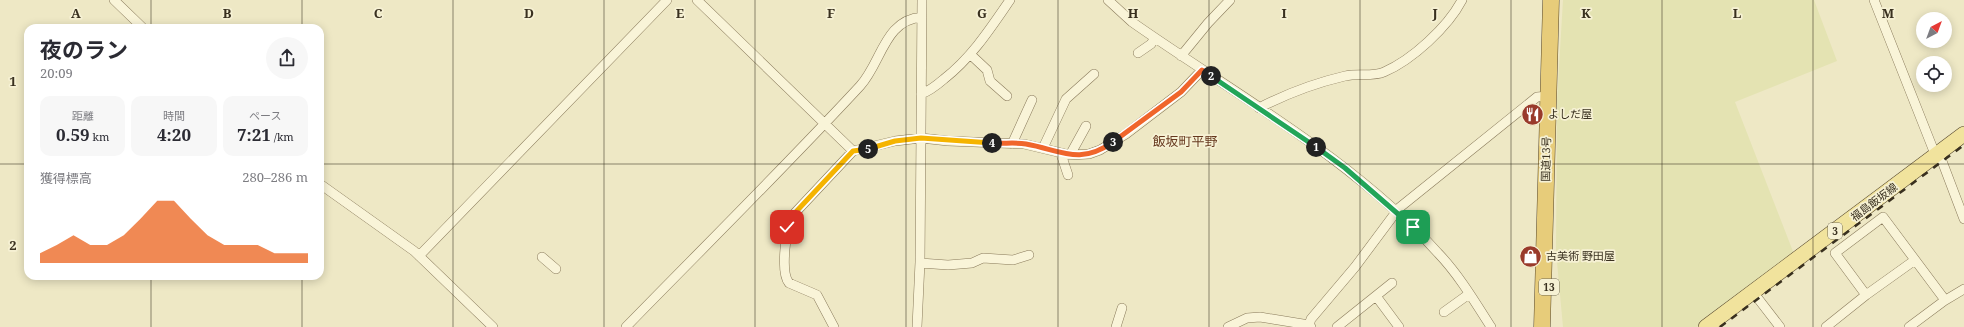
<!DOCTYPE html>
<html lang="ja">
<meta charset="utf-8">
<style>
body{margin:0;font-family:"Noto Serif","Noto Sans JP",serif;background:#f7f7f7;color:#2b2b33;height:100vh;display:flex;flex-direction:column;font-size:15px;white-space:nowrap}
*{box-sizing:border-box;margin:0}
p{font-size:13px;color:#7c7c81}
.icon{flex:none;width:22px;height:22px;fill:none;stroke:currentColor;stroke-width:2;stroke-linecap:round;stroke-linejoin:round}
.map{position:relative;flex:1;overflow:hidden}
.details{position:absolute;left:24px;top:24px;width:300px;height:256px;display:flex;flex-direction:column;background:#fff;border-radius:12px;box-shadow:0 2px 10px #0003}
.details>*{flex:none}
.needle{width:26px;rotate:41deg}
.buttons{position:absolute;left:1916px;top:12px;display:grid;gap:8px}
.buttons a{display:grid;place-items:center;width:36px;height:36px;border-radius:50%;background:#fff;box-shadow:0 2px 10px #0003;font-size:20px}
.pin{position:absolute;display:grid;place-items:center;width:34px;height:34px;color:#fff;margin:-17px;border-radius:8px;box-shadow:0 2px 6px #0006}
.km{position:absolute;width:20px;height:20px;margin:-10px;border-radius:50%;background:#222;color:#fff;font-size:11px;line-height:20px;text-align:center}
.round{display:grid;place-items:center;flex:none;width:42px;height:42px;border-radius:21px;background:#f7f7f7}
.overview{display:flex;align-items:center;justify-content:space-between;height:68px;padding:0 16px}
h1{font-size:22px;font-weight:700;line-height:30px}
.metrics{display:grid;grid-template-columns:repeat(3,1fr);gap:6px;height:68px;padding:4px 16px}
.metrics div{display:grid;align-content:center;border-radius:10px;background:#f7f7f7;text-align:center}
.metrics b{font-size:17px;font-weight:700}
.metrics small{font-size:11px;font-weight:400}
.metrics p{font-size:11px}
.chart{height:112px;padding:8px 16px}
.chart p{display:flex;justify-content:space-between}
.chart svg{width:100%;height:72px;margin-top:4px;fill:#ea580c;opacity:.7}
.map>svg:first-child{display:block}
.farmland{fill:#e4e3b2}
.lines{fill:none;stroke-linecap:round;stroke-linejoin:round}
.minor-casing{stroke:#897a5b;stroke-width:10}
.primary-casing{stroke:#57482f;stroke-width:16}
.trunk-casing{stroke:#57482f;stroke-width:17}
.minor{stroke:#f9f4d8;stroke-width:9}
.primary{stroke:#f1e39d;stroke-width:15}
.trunk{stroke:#e7cc7a;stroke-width:16}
.rail{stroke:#39301f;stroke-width:2.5;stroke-dasharray:7 7;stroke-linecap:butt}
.split-1-casing{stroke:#fff;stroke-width:8}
.split-2-casing{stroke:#fff;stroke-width:8}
.split-3-casing{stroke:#fff;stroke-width:8}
.split-4-casing{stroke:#fff;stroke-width:8}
.split-5-casing{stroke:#fff;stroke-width:8}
.split-6-casing{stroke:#fff;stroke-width:8}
.split-1{stroke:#22a559;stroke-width:5}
.split-2{stroke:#22a559;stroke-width:5}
.split-3{stroke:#f0652b;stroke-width:5}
.split-4{stroke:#f0652b;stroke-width:5}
.split-5{stroke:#f5b400;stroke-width:5}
.split-6{stroke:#f5b400;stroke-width:5}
.grid{fill:none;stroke:#39301f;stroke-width:1;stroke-opacity:0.55}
.labels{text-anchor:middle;stroke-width:3.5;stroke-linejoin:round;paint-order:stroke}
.shield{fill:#f6f1d4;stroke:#726a55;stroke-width:1}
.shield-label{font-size:10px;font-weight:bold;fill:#39301f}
.poi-label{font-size:11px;fill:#39301f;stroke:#f6f1d4;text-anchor:start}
.street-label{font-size:11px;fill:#39301f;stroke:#f6f1d4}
.quarter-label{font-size:13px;fill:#66381e;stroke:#f6f1d4}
.grid-label{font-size:13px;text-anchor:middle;font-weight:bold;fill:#39301f;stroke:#f6f1d4;stroke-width:3.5;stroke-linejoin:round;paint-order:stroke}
</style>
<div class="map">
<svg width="1964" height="327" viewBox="0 0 1964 327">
<rect width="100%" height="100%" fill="#eee8c5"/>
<path class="farmland" d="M1563 0H1814L1837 61 1735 102 1794 254 1697 327H1563L1556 251 1557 101Z"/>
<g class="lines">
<defs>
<path id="minor" d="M114 0 143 28
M697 0 853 151
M1108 0 1132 22C1236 95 1352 158 1438 253 1459 275 1475 302 1491 327
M1874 0 1933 149 1942 161 1964 219
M1138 53 1151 44 1155 38
M971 55 987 70 990 81 1007 96
M1181 56 1208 23 1230 0
M921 94C930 91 937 85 944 79 972 57 990 29 1010 0
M1259 108C1286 94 1315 83 1345 76 1357 73 1373 77 1384 72 1412 60 1448 27 1462 0
M1012 144 1032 100
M1043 148 1066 99 1094 74
M1061 154 1068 175
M1070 155 1086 126
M320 184 414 251 493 327
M419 256 667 0
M542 257 556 269
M920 263 948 265 972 263 983 258 1013 260 1029 255
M1753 292 1780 327
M1866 295 1835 253 1883 217 1945 300
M1376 296 1399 327
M1444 312 1469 294
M1309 325 1311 319 1355 267 1399 208 1537 97 1548 96
M626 327C704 247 784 168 860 86 882 62 884 20 922 17
M834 327 817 295 789 283C780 272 786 229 792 216L853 151 895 141 921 138 948 141 1024 144 1070 155 1089 154 1100 150 1126 134 1181 92 1202 70
M917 327 920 262 922 0
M1116 327 1122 308
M1228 327 1247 318 1260 317 1309 325 1311 327
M1337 327 1392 283
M1826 327 1866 295 1915 260
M1909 327 1944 301 1964 289"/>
<path id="primary" d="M1706 327 1964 134"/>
<path id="trunk" d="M1542 327 1551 0"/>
</defs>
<use href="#minor" class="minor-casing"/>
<use href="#primary" class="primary-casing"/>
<use href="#trunk" class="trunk-casing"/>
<use href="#minor" class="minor"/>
<use href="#primary" class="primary"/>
<use href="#trunk" class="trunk"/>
<path class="rail" d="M1720 327 1964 145"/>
</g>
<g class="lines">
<defs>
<path id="split-1" d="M1316 147 1345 168 1413 227"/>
<path id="split-2" d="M1211 76 1316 147"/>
<path id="split-3" d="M1113 142 1181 92 1202 70 1211 76"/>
<path id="split-4" d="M992 143C1003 144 1015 142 1026 144 1061 150 1079 166 1113 142"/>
<path id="split-5" d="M868 149 895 141 921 138 992 143"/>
<path id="split-6" d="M787 227 792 216 853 151 868 149"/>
</defs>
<use href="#split-1" class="split-1-casing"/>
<use href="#split-2" class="split-2-casing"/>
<use href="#split-3" class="split-3-casing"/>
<use href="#split-4" class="split-4-casing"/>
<use href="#split-5" class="split-5-casing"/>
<use href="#split-6" class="split-6-casing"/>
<use href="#split-1" class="split-1"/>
<use href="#split-2" class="split-2"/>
<use href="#split-3" class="split-3"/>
<use href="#split-4" class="split-4"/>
<use href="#split-5" class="split-5"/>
<use href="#split-6" class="split-6"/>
</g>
<path class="grid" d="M151 0V28M302 0V28M453 0V327M604 0V327M755 0V327M906 0V327M1058 0V327M1209 0V327M1360 0V327M1511 0V327M1662 0V327M1813 0V327M0 164H28M320 164H1964M151 276V327M302 276V327"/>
<defs>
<symbol id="restaurant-disc" viewBox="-11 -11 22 22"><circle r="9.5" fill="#993a2b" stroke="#f6f1d4"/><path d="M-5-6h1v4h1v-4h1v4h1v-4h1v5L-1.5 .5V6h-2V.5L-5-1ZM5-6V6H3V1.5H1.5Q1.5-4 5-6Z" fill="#fff"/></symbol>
<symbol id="shop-disc" viewBox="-11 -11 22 22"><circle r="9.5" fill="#993a2b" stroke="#f6f1d4"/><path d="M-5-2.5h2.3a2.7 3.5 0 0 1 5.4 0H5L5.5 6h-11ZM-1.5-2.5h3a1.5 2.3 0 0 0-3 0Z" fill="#fff"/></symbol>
</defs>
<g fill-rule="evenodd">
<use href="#restaurant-disc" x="1520" y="102" width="25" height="25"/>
<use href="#shop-disc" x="1518" y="244" width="25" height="25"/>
</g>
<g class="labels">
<g class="shield">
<rect x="1828" y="223" width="14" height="16" rx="3"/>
<rect x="1539" y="279" width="20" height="16" rx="3"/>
</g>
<g class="shield-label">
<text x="1835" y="235">3</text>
<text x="1549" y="291">13</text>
</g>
<g class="poi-label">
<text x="1548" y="118">よしだ屋</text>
<text x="1546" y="260">古美術 野田屋</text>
</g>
<g class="street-label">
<text transform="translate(1546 159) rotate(-89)" y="4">国道13号</text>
<text transform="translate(1874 202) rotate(-37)" y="4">福島飯坂線</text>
</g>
<g class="quarter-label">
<text x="1185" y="146">飯坂町平野</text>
</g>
</g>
<g class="grid-label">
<text x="76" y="18">A</text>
<text x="227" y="18">B</text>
<text x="378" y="18">C</text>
<text x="529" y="18">D</text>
<text x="680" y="18">E</text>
<text x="831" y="18">F</text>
<text x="982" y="18">G</text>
<text x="1133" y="18">H</text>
<text x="1284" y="18">I</text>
<text x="1435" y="18">J</text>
<text x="1586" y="18">K</text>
<text x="1737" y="18">L</text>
<text x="1888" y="18">M</text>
<text x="13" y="86">1</text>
<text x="13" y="250">2</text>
</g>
</svg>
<div class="buttons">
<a><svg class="needle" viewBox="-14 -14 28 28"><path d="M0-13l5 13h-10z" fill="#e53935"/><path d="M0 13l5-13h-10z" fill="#7c7c81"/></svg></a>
<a><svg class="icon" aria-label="locate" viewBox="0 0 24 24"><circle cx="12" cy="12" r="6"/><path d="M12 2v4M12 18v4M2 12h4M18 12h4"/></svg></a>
</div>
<div class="pin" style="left:1413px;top:227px;background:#1e9e55"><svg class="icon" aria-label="arrive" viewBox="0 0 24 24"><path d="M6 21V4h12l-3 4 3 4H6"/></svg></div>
<div class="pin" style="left:787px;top:227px;background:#d93025"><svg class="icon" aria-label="check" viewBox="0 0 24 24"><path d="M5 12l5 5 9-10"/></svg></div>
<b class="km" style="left:1316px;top:147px">1</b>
<b class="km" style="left:1211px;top:76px">2</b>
<b class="km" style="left:1113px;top:142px">3</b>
<b class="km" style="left:992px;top:143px">4</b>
<b class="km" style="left:868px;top:149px">5</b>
<section class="details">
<div class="overview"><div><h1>夜のラン</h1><p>20:09</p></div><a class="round"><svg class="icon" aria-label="share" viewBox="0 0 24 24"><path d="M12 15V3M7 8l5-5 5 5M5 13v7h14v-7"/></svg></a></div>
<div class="metrics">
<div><p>距離</p><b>0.59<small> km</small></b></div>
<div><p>時間</p><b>4:20</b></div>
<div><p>ペース</p><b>7:21<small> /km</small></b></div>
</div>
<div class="chart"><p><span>獲得標高</span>280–286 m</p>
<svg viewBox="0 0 160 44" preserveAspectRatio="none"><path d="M0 44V38L10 33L20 27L30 33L40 33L50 27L60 17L70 6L80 6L90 17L100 27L110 33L120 33L130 33L140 38L150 38L160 38V44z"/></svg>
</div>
</section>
</div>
